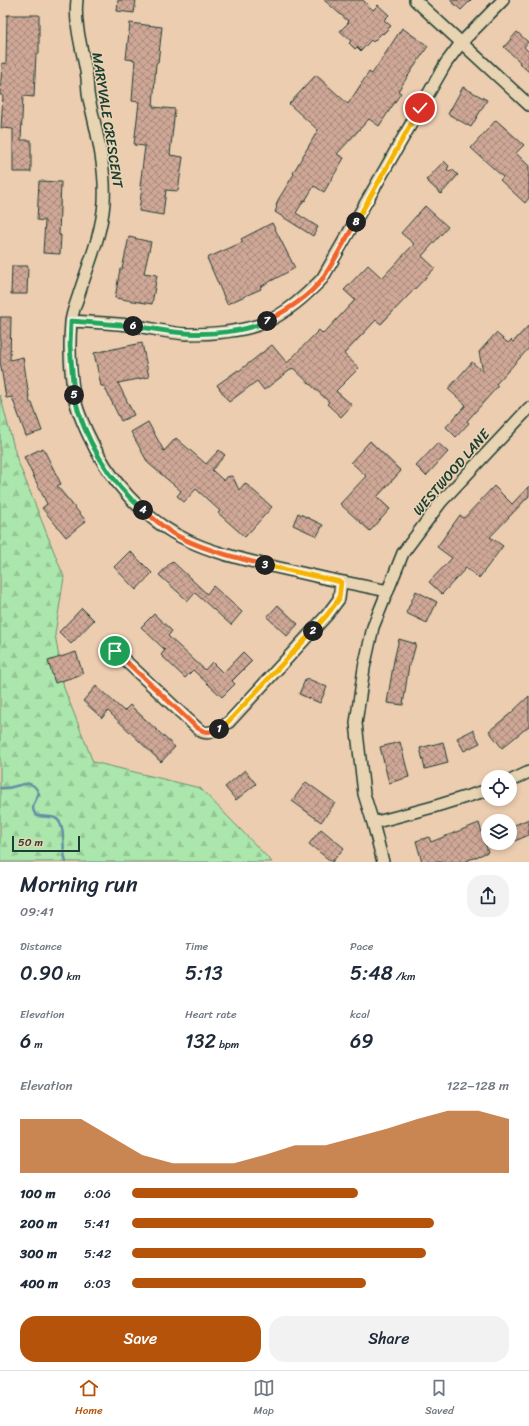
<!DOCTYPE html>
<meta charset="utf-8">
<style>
body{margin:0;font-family:Sriracha,sans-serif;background:#f2f2f3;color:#1f2937;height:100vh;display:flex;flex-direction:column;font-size:15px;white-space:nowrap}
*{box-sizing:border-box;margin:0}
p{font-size:13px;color:#747a83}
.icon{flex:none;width:22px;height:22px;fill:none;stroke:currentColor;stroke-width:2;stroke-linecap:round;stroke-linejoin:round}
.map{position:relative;height:862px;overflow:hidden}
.details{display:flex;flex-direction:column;background:#fff;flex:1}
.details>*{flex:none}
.fabs{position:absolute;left:481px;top:770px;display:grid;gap:8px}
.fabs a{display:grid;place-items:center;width:36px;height:36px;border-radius:50%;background:#fff;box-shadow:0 2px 6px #0003;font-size:20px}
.scale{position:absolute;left:12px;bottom:10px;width:68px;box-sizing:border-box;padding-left:4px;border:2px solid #1f3d34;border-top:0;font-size:11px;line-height:14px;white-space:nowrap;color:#1f3d34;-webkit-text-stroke:3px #e8d4b2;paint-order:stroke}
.pin{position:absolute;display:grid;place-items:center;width:34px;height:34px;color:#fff;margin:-17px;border:2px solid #fff;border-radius:50%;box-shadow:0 1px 4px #0007}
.km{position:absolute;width:20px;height:20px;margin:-10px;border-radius:50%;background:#222;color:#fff;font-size:11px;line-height:20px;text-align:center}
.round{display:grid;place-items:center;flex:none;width:42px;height:42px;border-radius:16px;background:#f2f2f3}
.head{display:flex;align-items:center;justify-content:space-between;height:68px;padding:0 20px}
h1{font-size:22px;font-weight:600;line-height:30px}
.stats{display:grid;grid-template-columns:repeat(3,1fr);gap:6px;height:68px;padding:4px 20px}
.stats div{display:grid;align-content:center}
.stats b{font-size:20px;font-weight:600}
.stats small{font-size:11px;font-weight:400}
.stats p{font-size:11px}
.chart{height:112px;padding:8px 20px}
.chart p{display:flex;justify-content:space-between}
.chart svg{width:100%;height:72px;margin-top:4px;fill:#b45309;opacity:.7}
.action{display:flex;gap:8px;margin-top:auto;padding:8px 20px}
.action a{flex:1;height:46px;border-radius:16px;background:#b45309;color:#fff;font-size:16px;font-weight:600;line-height:46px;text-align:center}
.action a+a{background:#f2f2f3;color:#1f2937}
ul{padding:0 20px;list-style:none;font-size:13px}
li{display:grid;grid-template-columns:64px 48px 1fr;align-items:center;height:30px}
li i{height:10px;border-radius:5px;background:#b45309}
.menu{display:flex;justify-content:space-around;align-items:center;height:56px;border-top:1px solid #e0e1e3;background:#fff;font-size:11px;color:#747a83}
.menu a{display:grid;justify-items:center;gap:2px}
.menu .selected{color:#b45309}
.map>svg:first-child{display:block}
.forest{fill:url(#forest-firs);stroke:#659270}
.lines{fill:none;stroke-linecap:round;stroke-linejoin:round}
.stream{stroke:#6390a4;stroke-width:2.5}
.building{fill:url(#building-cross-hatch);stroke:#1f3d34}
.minor-casing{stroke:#1f3d34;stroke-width:14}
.minor{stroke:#e8d4b2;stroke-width:11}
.split-1-casing{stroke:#fff;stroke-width:8}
.split-2-casing{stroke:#fff;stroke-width:8}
.split-3-casing{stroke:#fff;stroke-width:8}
.split-4-casing{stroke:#fff;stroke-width:8}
.split-5-casing{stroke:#fff;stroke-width:8}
.split-6-casing{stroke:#fff;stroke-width:8}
.split-7-casing{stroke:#fff;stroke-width:8}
.split-8-casing{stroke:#fff;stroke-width:8}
.split-9-casing{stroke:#fff;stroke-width:8}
.split-1{stroke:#f0652b;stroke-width:5}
.split-2{stroke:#f5b400;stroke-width:5}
.split-3{stroke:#f5b400;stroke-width:5}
.split-4{stroke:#f0652b;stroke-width:5}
.split-5{stroke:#22a559;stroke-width:5}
.split-6{stroke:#22a559;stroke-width:5}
.split-7{stroke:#22a559;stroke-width:5}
.split-8{stroke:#f0652b;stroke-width:5}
.split-9{stroke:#f5b400;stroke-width:5}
.labels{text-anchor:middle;stroke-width:3;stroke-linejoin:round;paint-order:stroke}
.street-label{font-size:14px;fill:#1f3d34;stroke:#e8d4b2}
</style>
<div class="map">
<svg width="529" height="862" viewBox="0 0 529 862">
<defs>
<pattern id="forest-firs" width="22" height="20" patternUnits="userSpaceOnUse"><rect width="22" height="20" fill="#abe6ac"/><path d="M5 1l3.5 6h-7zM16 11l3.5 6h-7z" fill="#93c695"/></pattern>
<pattern id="building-cross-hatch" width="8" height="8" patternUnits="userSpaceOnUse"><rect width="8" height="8" fill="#cfa796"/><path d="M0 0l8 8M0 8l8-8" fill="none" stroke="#a7897b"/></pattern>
</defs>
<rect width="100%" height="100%" fill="#eccdb0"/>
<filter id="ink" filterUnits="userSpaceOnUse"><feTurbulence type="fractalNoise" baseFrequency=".025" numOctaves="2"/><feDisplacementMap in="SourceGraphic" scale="8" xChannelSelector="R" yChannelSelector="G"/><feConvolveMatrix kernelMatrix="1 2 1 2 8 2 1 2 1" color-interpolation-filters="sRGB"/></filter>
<g filter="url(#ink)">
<path class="forest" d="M0 395 17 459 64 577 55 634 64 688 93 762 200 788 272 862H0Z"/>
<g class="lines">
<path class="stream" d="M0 788C16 791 31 773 39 794 35 802 29 808 37 816 42 817 50 816 55 818 67 823 61 850 66 862"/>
</g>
<path class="building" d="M118 0H136L134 13 117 11Z
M324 0H363L373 10 378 5 389 15 384 20 391 26 383 34 382 33 373 42 371 40 361 51 357 47 355 49 349 43 351 41 340 31 349 22Z
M450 0H471L461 10Z
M7 15H39V54H36L34 97 23 96 21 140H31V172H13V129L1 128 3 95H0L2 63 6 64Z
M130 23 162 27 158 63H156L153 107 175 109 170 155 183 157 178 191 166 190 163 215 139 211 142 187 140 186 145 146 134 145 139 102 132 101 135 60 126 59Z
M402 28 428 46 398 91 401 93 379 126 369 119 337 154 344 158 324 192 314 186 305 201 304 200 296 213 318 227 313 236 275 212 277 207 276 206 278 200 294 174 293 173 318 130 289 104 316 75 348 104 369 72 372 74Z
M517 32 528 42 524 47 529 52V72L519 63 520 62 504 47Z
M463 87 487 100 471 127 448 114Z
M496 120 524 145 516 153 529 166V198L525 203 500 180 503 177 471 148Z
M444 161 449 166 447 170 450 172 452 169 458 175 441 194 426 180Z
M39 181 61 182 59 235H61L60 254 43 253 45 221 37 220Z
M425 206 448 227 422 256 435 268 381 324 376 320 344 354 359 368 336 391 352 405 341 417 327 404 329 402 293 368 264 390 257 381 229 402 217 385 238 370 239 371 272 345 287 363 319 330 323 334 355 300 344 290 368 265 382 278 414 244 401 233Z
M272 223 295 268 260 287 261 289 227 304 207 258 243 242 241 239Z
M129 237 151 242 144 273 157 275 152 304 115 298 120 269H122Z
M12 266H28L27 294H11Z
M0 317H11L10 360 23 357 30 403H32L42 431 26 436 12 397 6 398 0 361Z
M529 325V348L496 384 498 386 467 421 469 423 456 437 446 427 466 405 448 389 472 362 483 372 479 352 496 333 508 343 511 340 513 342Z
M142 343 149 377 118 383 134 415 121 421 104 386H101L94 353Z
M148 422 164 451 176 438 206 464 219 450 225 455 212 470 224 481 227 477 231 476 233 477 239 490 245 483 272 507 245 537 218 513 220 511 196 489 184 502 177 496 181 491 148 463 131 432Z
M370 441 401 471 377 497 390 509 370 531 340 504 366 476 351 462Z
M438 443 448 452 426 476 416 466Z
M43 448 61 484 57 486 86 521 66 537 42 508 47 504 24 457Z
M494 486 512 504 529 486V496L490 537 503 546 479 578 466 568 442 594 429 582 452 558 437 547 460 515 464 518Z
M298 513 323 525 317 536 293 525Z
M130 551 152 573 136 590 114 567Z
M172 561 207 594 213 586 242 612 231 625 195 593 188 601 159 575Z
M416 591 437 602 427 623 406 613Z
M278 605 298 624 287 636 267 617Z
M82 608 94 620 71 644 59 632Z
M154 614 172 631 168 636 205 670 212 662 223 673 243 652 252 661 232 681 235 684 222 697 193 670 185 678 161 655 165 650 141 627Z
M399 639 416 644 410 666 409 665 403 705 387 703 394 660Z
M76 652 83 674 55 683 48 661Z
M306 678 327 687 320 703 299 694Z
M96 686 124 711 130 705 175 747 161 762 108 711 102 718 83 701Z
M529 696V726L502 748 489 731 511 713Z
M473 730 480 743 464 751 457 738Z
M400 742 409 777 389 783 380 747Z
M443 742 448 763 425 769 420 748Z
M245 770 256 784 236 800 225 787Z
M306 782 335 803 321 822 292 801Z
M529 819V835L510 843V827Z
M479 823 488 852 464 862H422L416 841 429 837 431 842Z
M321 829 344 848 332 862 309 844Z"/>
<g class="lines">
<defs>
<path id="minor" d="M77 0C74 23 82 49 86 71 88 81 87 90 89 99 97 133 106 168 104 202 102 233 89 263 80 291 77 301 72 312 71 322 69 346 70 371 74 395 76 408 82 421 87 432 108 479 143 520 189 541 212 552 238 558 262 564 304 574 346 583 388 591
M415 0 529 105
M71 321C91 322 110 323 129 325 148 327 167 333 186 334 211 334 241 332 264 323 287 313 305 296 322 279L446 63 461 43 503 0
M115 651 195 726C197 728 200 731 203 732 212 735 222 727 229 722L327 615 339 599 341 582
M510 781 529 772
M373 823 433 807 488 790
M383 862 373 823 364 794 356 723 364 668 373 627 403 553 441 502 529 408"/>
</defs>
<use href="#minor" class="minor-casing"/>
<use href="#minor" class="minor"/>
</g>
</g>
<g class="lines" filter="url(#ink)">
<defs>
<path id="split-1" d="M115 651 195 726C204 733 208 733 219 729"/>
<path id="split-2" d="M219 729 228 722 313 631"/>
<path id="split-3" d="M265 565 341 582 339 599 327 615 313 631"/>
<path id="split-4" d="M143 510C152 517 162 526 172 533 200 549 234 557 265 565"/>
<path id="split-5" d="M74 395C84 438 109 481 143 510"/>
<path id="split-6" d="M74 395 70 346 71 321 133 326"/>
<path id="split-7" d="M133 326C150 328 168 332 185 333 209 335 245 332 267 321"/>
<path id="split-8" d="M267 321C287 310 309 297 323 278 335 260 345 240 356 222"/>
<path id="split-9" d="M356 222 420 108"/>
</defs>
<use href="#split-1" class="split-1-casing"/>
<use href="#split-2" class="split-2-casing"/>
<use href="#split-3" class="split-3-casing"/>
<use href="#split-4" class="split-4-casing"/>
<use href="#split-5" class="split-5-casing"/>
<use href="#split-6" class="split-6-casing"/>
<use href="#split-7" class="split-7-casing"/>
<use href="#split-8" class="split-8-casing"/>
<use href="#split-9" class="split-9-casing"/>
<use href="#split-1" class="split-1"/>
<use href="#split-2" class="split-2"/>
<use href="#split-3" class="split-3"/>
<use href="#split-4" class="split-4"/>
<use href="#split-5" class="split-5"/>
<use href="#split-6" class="split-6"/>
<use href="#split-7" class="split-7"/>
<use href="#split-8" class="split-8"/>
<use href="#split-9" class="split-9"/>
</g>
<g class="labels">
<g class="street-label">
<text transform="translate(108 120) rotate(81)" y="5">MARYVALE CRESCENT</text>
<text transform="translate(451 472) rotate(-49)" y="5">WESTWOOD LANE</text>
</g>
</g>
</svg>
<div class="fabs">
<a><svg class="icon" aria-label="locate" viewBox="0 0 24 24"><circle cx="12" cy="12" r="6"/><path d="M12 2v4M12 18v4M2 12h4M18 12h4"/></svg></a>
<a><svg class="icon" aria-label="layers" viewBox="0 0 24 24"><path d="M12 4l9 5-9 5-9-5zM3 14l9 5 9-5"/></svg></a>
</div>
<div class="scale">50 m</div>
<div class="pin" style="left:115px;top:651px;background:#1e9e55"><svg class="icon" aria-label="arrive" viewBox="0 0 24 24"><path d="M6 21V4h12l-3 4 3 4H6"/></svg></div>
<div class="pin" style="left:420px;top:108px;background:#d93025"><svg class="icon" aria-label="check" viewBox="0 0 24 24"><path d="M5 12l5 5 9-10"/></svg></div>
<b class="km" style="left:219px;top:729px">1</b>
<b class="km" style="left:313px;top:631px">2</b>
<b class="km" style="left:265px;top:565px">3</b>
<b class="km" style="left:143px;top:510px">4</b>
<b class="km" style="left:74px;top:395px">5</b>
<b class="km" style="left:133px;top:326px">6</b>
<b class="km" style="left:267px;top:321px">7</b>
<b class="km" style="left:356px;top:222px">8</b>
</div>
<section class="details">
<div class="head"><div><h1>Morning run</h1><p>09:41</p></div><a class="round"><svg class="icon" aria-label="share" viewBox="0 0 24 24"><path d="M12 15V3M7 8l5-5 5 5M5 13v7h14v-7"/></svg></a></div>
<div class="stats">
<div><p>Distance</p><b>0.90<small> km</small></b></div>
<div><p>Time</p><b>5:13</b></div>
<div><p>Pace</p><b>5:48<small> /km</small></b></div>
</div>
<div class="stats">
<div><p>Elevation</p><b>6<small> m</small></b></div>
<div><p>Heart rate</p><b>132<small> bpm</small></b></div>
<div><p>kcal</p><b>69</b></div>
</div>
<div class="chart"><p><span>Elevation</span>122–128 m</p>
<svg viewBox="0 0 160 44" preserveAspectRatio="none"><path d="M0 44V11L10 11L20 11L30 22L40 33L50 38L60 38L70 38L80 33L90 27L100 27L110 22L120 17L130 11L140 6L150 6L160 11V44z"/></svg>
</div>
<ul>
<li><b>100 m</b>6:06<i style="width:60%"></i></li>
<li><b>200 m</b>5:41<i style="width:80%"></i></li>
<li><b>300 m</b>5:42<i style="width:78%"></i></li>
<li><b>400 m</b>6:03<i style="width:62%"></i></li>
</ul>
<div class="action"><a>Save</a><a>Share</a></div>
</section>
<nav class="menu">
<a class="selected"><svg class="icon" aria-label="home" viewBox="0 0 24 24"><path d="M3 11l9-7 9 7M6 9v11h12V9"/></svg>Home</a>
<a><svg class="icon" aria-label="map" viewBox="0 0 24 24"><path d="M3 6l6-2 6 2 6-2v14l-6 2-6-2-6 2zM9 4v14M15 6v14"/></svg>Map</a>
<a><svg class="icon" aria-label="saved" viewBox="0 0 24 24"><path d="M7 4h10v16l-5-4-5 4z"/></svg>Saved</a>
</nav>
